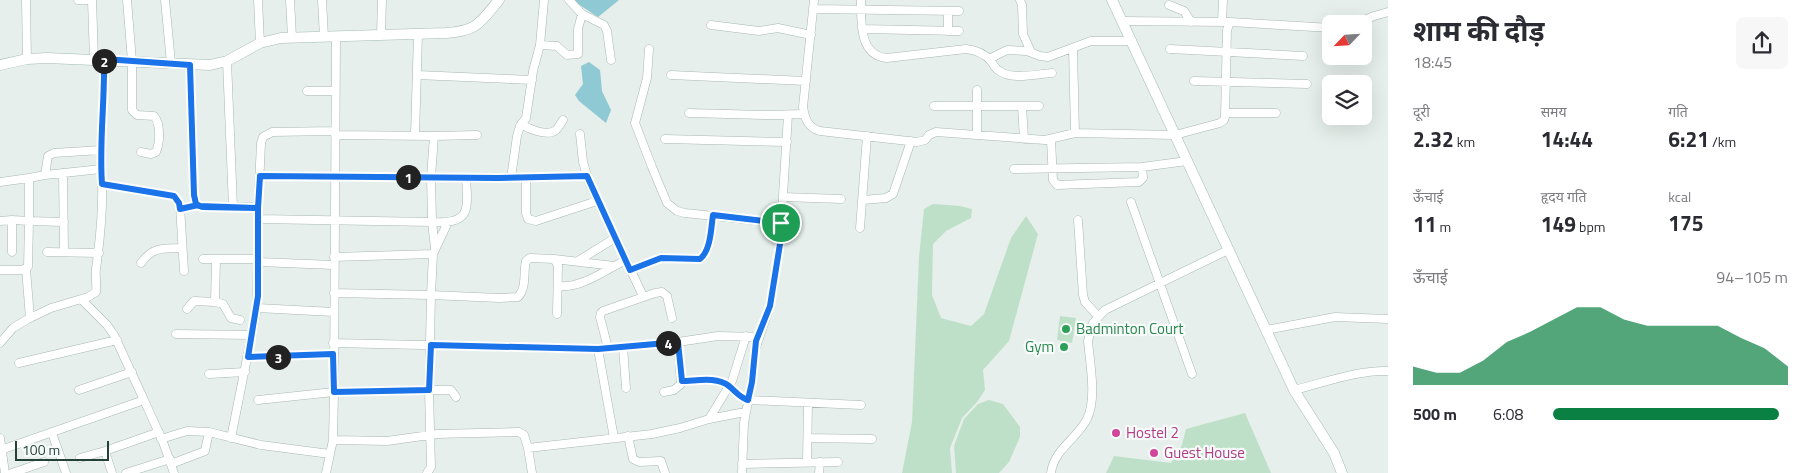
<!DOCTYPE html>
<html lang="hi">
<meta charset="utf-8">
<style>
body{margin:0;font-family:"Titillium Web","Noto Sans Devanagari",sans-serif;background:#f7f7f7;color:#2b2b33;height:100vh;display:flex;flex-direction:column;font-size:19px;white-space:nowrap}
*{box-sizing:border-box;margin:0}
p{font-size:16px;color:#7c7c81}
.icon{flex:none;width:28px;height:28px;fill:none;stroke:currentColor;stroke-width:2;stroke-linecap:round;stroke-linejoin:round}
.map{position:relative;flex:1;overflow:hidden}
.sheet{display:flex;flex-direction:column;background:#fff;width:425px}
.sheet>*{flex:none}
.needle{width:32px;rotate:245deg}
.fabs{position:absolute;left:1322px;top:15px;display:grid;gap:10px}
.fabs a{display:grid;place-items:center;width:50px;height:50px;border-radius:8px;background:#fff;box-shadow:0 5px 20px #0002;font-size:25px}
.scale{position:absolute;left:15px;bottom:12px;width:94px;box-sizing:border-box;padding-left:5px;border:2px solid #24423a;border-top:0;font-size:14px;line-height:18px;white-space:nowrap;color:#24423a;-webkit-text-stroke:4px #f7fbf9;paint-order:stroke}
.pin{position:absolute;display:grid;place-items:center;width:42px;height:42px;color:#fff;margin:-21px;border:2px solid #fff;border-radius:50%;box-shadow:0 1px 5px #0007}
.km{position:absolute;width:25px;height:25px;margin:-12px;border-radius:50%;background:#222;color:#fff;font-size:14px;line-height:25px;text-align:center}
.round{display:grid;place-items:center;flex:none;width:52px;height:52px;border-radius:8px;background:#f7f7f7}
.head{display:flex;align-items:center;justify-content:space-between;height:85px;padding:0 25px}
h1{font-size:28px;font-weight:700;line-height:38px}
.metrics{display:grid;grid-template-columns:repeat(3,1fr);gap:8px;height:85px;padding:5px 25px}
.metrics div{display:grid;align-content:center}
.metrics b{font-size:21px;font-weight:700}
.metrics small{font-size:14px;font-weight:400}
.metrics p{font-size:14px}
.chart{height:140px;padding:10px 25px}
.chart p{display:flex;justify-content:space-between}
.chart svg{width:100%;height:90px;margin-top:5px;fill:#0b8043;opacity:.7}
ul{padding:0 25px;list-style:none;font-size:16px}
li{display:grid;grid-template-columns:80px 60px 1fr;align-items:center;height:38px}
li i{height:12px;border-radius:6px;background:#0b8043}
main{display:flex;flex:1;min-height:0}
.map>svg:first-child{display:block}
.green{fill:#bfe0c8}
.water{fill:#8ec9d4}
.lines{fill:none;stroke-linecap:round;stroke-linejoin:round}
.street-casing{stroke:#a8b8b2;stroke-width:9}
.secondary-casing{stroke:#a4bbb3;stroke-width:11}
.street{stroke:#fff;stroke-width:8}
.secondary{stroke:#fff;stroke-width:10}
.route-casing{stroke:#fff;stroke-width:10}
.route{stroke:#1a73e8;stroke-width:6}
.leisure-dot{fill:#2e9e5b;stroke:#f7fbf9;stroke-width:2}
.hotel-dot{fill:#d1479c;stroke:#f7fbf9;stroke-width:2}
.labels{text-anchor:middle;stroke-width:4.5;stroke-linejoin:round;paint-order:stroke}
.leisure-label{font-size:15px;fill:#27864d;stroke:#f7fbf9;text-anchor:start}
.hotel-label{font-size:15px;fill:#b23c85;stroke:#f7fbf9;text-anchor:start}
</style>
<main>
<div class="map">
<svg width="1388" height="473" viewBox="0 0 1388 473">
<rect width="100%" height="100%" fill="#e6efeb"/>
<path class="green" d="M933 204 960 206 972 209 971 218 946 231 933 244 932 295 941 318 971 326 984 314 1011 238 1026 216 1038 234 1009 341 983 370 985 390 977 402 962 418 950 448 952 473H902L912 422 919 257 924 209Z
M1060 316 1076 318 1072 343 1057 340Z
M989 400 1003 404 1020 427V437L1009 462 999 473H956L954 446 964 419 978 404Z
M1245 413 1271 473H1106L1114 456 1171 463 1182 445 1186 429Z"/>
<path class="water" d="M572 0H619L598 17Z
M589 62 600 70 602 91 611 110 606 123 579 101 575 95 583 84 581 66Z"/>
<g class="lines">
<defs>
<path id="street" d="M26 0 27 59
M78 0H92
M92 0 94 59
M127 0 132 61V110L137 115 154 116C161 124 160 143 156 152L151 154 141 152
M165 0 171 63
M258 0 260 43
M290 0 292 37
M322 0 324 37
M569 0 582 14 604 25 607 31 611 60
M814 0 803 107C805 119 808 128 820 131L917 142 925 140 929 135 936 132 1045 140 1075 133 1175 135 1220 123 1224 120 1225 117 1227 30 1230 22 1331 28
M861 0C861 21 859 56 887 58L966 49C976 50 984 53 991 61 993 64 995 68 998 70 1012 81 1036 74 1052 73
M1020 0 1022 5 1023 34 1031 52
M1169 5 1184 11 1191 22
M814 9 959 11
M948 11V31
M1122 21 1230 22
M1222 22 1223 0
M1355 24 1374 16 1388 12
M711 25 759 31 778 28 811 35
M863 29 959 31
M381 35 382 0
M540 45 557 46 567 55 578 54V29L582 14
M1073 48 1075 133
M649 49 647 78 635 123 652 167 667 203 677 211 685 213 781 223
M1170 49 1303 56
M104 59C105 101 99 142 102 184L174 196 180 206 184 271
M989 59 1007 50 1027 51 1040 56 1048 57 1091 41H1132
M227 61 233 207
M190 65 194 195 196 204 202 207H258
M417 75 532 80
M671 75 806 81
M1194 81 1307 84
M977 90V135
M307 91H335
M934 106H1022L1024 139
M1022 106H1039
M689 113 766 115 804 114
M1225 113H1276
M521 124C529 129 547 137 556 130 559 127 561 123 563 120
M580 134 583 162 589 182 643 296
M415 135 418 34
M434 136 477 135
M665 139 787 142
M1051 140 1053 180 1057 185 1139 182 1143 178 1142 167
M1014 169 1142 167 1187 161
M63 173 64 252
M45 175 101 169
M260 176 498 178 587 176
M511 178 517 136 520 126 526 118 533 71 540 45 544 0
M526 178V213L528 219 536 221 597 201
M0 182 29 178
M783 197 841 199
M863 200 886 198 893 194 911 141
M1131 202 1192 374
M180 209 198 205
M258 219 432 222 431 177 434 136 335 135
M1078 220 1083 295 1085 302 1098 316
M0 221 12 220
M448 222 433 254 431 295 499 298 518 297C527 288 523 272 526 261L530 258 554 259 558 265 557 314
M860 228 867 136
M435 248 432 222C471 224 468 210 466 178
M12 252V220L29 221V178L45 175 48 156 54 153 101 150
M47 252 99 253
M334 257 433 254
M203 259H258
M554 259 614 266
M578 261 615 238
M258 262 334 265
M141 263C154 246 162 249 182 248
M26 269 30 318
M0 270H22L28 267 29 221 64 222
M631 270 661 258 700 259C711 250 711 228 713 215
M558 286C581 289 605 270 626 260
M82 300 107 325 114 335 144 400
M215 302 216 259
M257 308 334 312
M187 309 194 301 215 302 223 304 231 318 240 320
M1266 330 1335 317 1388 319
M176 334 252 335
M0 343 13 328 28 319 51 308 88 297 96 292C97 284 95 277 96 269 100 240 103 213 102 184
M333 343 598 349 678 342 718 336 758 337
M623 347 626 388
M608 348 600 317 601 313 603 311 655 293 662 292 667 296 672 318
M598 349 614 438
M248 357 333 354
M19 363 117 340
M209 374 245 372
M682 381C697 381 716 376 729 386 735 391 740 398 748 400L861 405
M79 390 132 372
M1294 390C1324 383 1357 370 1388 371
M664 392 674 390 681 384 678 342
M258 400 334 392 429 390 431 295 334 293
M709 419 745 412
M52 433 66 473
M628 436 633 459 639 462 661 461 665 473
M0 438 5 473
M231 438 257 308 258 207 261 143 263 137 272 132 335 131
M808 438 872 439
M161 439 187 431 209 432 261 445 330 454
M333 440 387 441 437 434 519 432 524 435 528 448 652 434 680 428 709 419 732 381 746 336
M528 448 532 473
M1 450 144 400 163 442 174 473
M105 451 159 432
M80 458 105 451 112 473
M807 462 808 403
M171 464 205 451 209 432
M742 464 838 462
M12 473 44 462
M126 473 170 459
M326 473 333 440 334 392 336 37
M427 473 431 467 429 390H451L456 397
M742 473 744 423 752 381 755 350 770 306 780 244 788 115
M819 473 820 462
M1051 473C1054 449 1077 439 1087 419 1097 399 1090 363 1088 341L1093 323 1105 310 1228 250"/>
<path id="secondary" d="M1112 0 1294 390 1334 453 1342 473
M0 65 27 59 47 58 210 65 227 61 260 43 281 38 446 33C477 31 480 23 499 0"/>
</defs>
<use href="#street" class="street-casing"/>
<use href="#secondary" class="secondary-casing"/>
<use href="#street" class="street"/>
<use href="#secondary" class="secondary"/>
</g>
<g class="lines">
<defs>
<path id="route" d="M781 223 713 215C711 228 711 250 700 259L661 258 630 270 587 176 498 178 260 176 258 208 199 206 196 204 194 195 190 65 104 59C105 101 99 142 102 184L174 196 179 203 180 209 198 205 202 207 258 208V296L248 357 333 354 334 392 429 390 431 345 598 349 678 342 682 381C696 381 716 376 729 386 735 391 740 398 748 400L752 382 756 341 770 306 780 244 781 223"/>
</defs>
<use href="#route" class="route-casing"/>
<use href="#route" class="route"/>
</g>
<g class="leisure-dot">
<circle cx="1066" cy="329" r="5"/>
<circle cx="1064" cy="347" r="5"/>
</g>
<g class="hotel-dot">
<circle cx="1116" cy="433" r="5"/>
<circle cx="1154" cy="453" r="5"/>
</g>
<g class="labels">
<g class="leisure-label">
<text x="1076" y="334">Badminton Court</text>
<text x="1054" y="352" text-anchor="end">Gym</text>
</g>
<g class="hotel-label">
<text x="1126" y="438">Hostel 2</text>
<text x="1164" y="458">Guest House</text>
</g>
</g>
</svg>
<div class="fabs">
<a><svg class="needle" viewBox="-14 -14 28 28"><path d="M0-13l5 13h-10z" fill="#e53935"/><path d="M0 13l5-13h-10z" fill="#7c7c81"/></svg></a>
<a><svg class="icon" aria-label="layers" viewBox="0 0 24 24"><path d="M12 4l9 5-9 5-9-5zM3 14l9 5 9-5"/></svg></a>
</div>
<div class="scale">100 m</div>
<div class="pin" style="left:781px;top:223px;background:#1e9e55"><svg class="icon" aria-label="arrive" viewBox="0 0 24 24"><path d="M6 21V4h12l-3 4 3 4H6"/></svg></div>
<b class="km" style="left:408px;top:177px">1</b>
<b class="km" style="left:104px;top:61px">2</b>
<b class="km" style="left:278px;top:357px">3</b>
<b class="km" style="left:668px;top:343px">4</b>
</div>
<section class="sheet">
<div class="head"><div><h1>शाम की दौड़</h1><p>18:45</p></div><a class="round"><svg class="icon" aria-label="share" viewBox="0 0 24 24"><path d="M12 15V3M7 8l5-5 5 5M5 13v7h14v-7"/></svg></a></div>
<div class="metrics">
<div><p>दूरी</p><b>2.32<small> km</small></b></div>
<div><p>समय</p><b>14:44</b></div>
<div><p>गति</p><b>6:21<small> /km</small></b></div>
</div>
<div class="metrics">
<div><p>ऊँचाई</p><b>11<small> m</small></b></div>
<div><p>हृदय गति</p><b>149<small> bpm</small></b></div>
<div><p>kcal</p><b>175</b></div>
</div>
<div class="chart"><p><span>ऊँचाई</span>94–105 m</p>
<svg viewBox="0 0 160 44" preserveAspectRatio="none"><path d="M0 44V35L10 38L20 38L30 32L40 23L50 18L60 12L70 6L80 6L90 12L100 15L110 15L120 15L130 15L140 21L150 26L160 35V44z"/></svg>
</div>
<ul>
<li><b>500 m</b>6:08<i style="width:96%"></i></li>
</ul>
</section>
</main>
